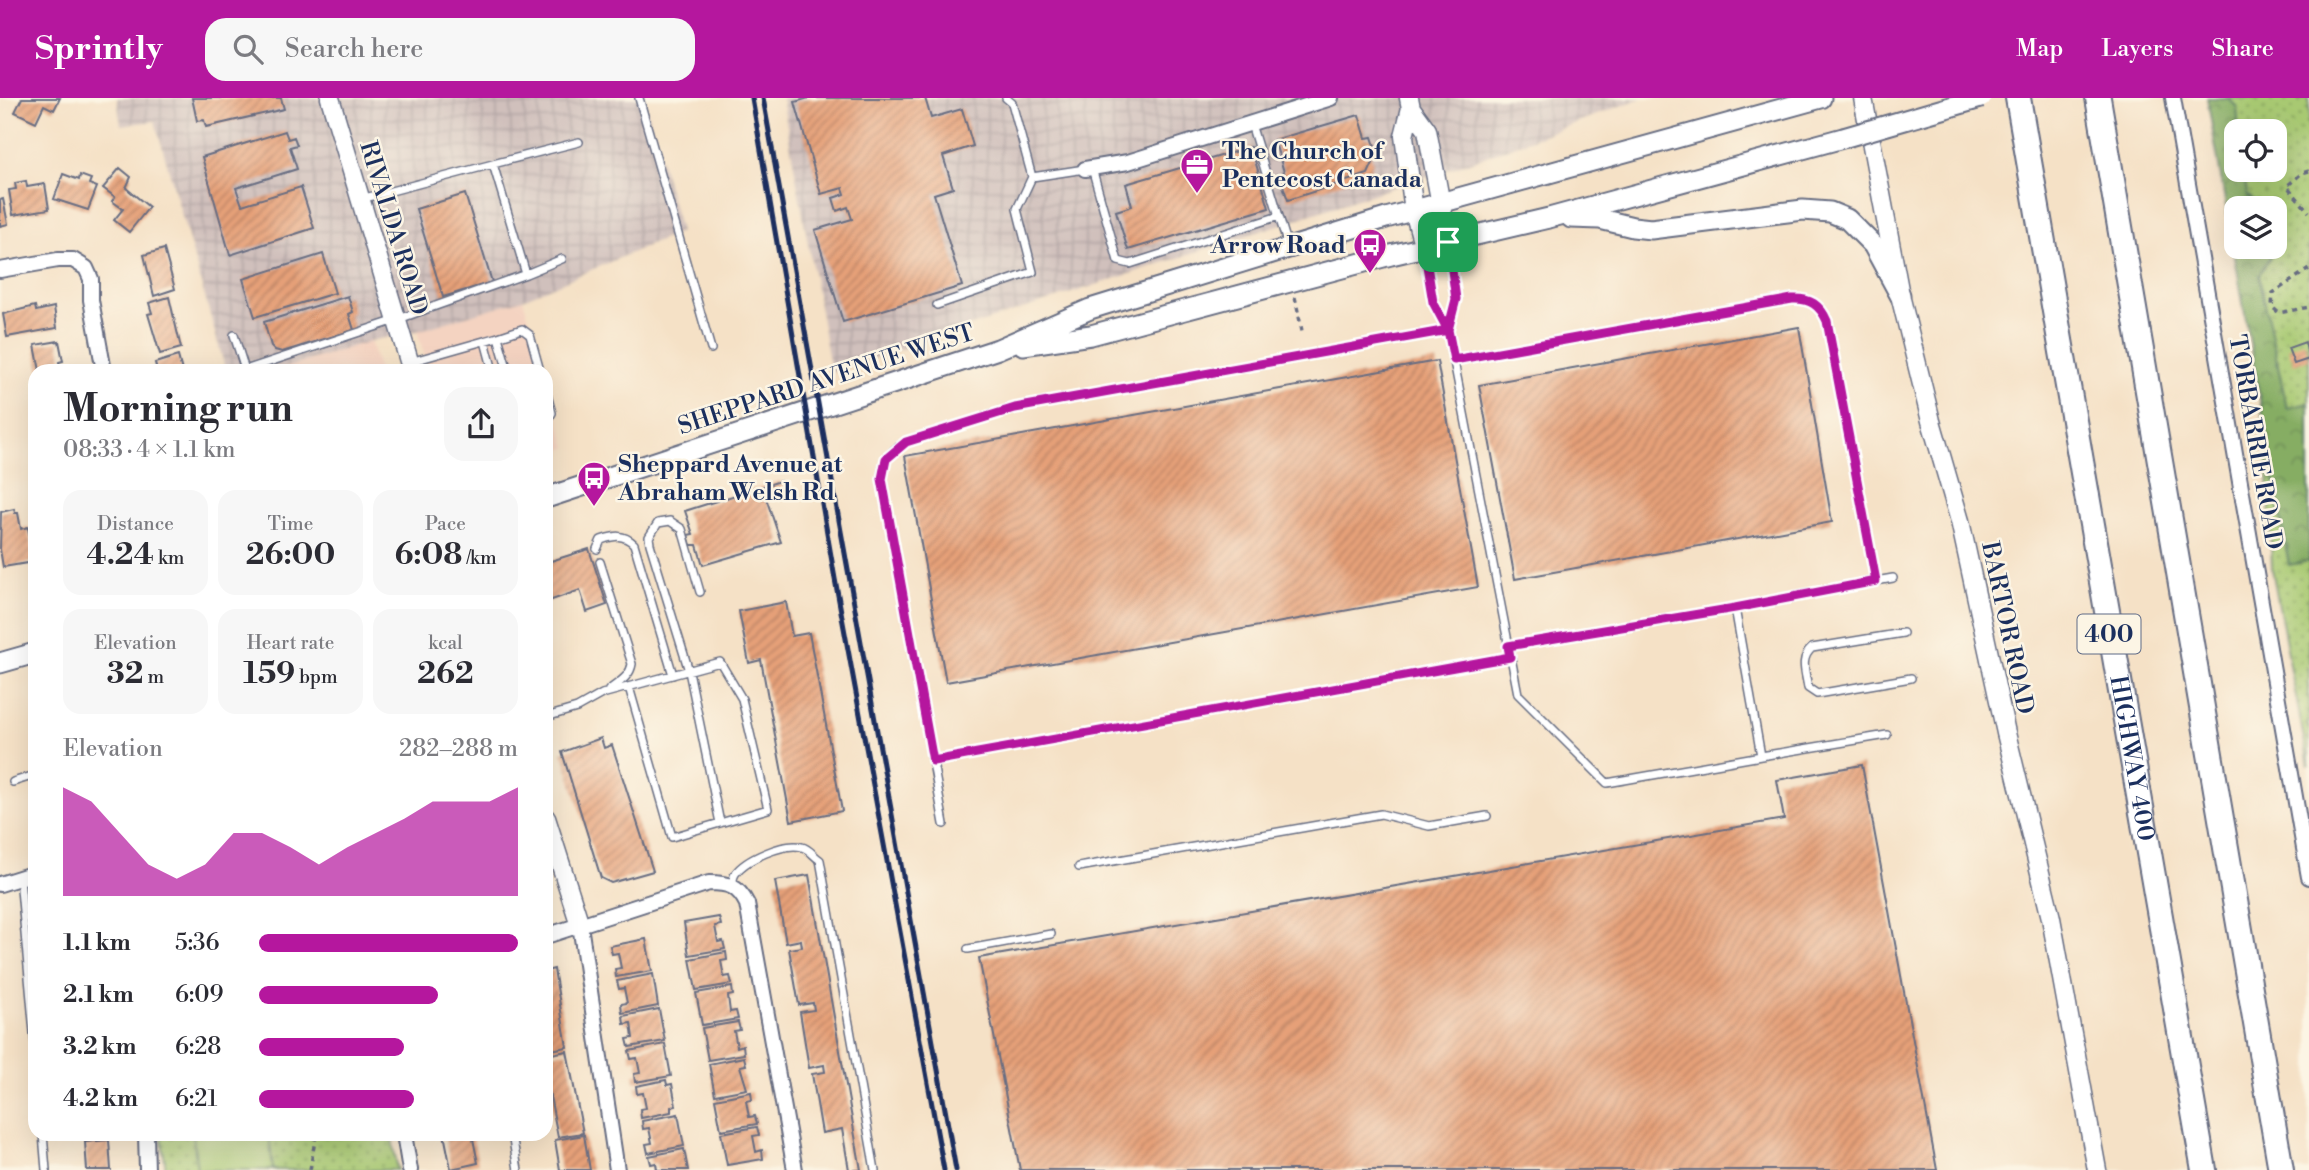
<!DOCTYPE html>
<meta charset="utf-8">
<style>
body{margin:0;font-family:"Libre Bodoni",serif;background:#f7f7f7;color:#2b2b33;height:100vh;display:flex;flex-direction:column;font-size:26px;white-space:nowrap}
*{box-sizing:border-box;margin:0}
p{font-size:23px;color:#7c7c81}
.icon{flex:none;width:38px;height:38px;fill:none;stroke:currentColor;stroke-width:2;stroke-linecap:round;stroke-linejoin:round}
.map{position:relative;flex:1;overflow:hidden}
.side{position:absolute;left:28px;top:266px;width:525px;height:777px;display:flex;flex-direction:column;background:#fff;border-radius:21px;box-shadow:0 7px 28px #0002}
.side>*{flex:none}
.controls{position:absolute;left:2224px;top:21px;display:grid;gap:14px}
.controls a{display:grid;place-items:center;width:63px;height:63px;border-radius:14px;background:#fff;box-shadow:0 7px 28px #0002;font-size:35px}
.pin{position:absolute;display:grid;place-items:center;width:60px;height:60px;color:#fff;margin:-30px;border-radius:14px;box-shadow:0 4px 10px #0006}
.round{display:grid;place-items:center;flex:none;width:74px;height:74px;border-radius:21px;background:#f7f7f7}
.summary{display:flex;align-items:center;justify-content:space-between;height:119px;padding:0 35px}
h1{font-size:38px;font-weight:800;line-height:52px}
.figures{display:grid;grid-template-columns:repeat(3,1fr);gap:10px;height:119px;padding:7px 35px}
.figures div{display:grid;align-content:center;border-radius:18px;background:#f7f7f7;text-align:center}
.figures b{font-size:30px;font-weight:800}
.figures small{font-size:19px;font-weight:400}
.figures p{font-size:19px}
.chart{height:196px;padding:14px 35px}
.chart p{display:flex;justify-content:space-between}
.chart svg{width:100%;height:126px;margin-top:7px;fill:#b5179e;opacity:.7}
ul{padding:0 35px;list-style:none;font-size:23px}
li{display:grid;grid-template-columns:112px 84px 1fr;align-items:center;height:52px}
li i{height:18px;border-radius:9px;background:#b5179e}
header{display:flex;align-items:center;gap:42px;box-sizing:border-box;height:98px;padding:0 35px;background:#b5179e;color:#fff}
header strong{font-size:33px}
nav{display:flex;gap:38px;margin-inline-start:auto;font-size:24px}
.search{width:490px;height:63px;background:#f7f7f7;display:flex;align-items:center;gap:18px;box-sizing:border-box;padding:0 24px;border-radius:21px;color:#7c7c81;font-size:26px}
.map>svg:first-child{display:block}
.built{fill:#f4d3c1}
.industrial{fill:url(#industrial-grid)}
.grass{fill:url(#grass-dots);stroke:#627c68;stroke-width:2;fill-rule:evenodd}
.forest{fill:url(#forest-crowns);stroke:#506e61;stroke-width:2}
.garden{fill:#a8c972;stroke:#627c68;stroke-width:2}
.building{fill:url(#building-hatch)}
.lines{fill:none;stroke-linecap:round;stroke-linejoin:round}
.service-casing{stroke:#676d82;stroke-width:10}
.minor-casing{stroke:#676d82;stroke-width:18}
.tertiary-casing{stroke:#676d82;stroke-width:21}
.secondary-casing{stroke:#676d82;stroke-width:23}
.motorway-casing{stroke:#676d82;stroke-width:28}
.path{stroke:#676d82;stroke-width:3.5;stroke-dasharray:5 5;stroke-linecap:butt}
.service{stroke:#fff;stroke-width:7}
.minor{stroke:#fff;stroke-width:14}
.tertiary{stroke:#fff;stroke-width:18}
.secondary{stroke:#fff;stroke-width:19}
.motorway{stroke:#fff;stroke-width:24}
.rail{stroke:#1b2f5e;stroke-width:5}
.secondary-bridge-casing{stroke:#676d82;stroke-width:23;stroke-linecap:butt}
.secondary-bridge{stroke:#fff;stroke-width:19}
.route-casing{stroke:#fff;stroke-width:14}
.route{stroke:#b5179e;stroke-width:9}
.labels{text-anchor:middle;stroke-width:5;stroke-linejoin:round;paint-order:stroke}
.shield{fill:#fcf5e5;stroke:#5e6a86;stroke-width:2}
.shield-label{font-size:23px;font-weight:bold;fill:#1b2f5e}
.poi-label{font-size:24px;font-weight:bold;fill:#1b2f5e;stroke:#fcf5e5;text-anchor:start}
.street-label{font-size:24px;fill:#1b2f5e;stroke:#fcf5e5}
</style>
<header>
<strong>Sprintly</strong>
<div class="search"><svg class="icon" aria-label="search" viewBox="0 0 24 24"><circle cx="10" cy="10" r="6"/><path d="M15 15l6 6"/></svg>Search here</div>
<nav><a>Map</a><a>Layers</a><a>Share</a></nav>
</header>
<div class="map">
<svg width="2309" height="1072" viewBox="0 0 2309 1072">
<defs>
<pattern id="industrial-grid" width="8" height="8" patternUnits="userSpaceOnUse" patternTransform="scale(1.75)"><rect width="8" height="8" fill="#d0c0bc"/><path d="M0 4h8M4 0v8" fill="none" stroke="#b2a5a4"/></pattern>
<pattern id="grass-dots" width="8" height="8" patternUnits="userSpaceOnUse" patternTransform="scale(1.75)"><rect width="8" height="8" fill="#a8c972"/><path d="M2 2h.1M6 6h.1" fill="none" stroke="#88a461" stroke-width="1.8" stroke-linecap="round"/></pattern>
<pattern id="forest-crowns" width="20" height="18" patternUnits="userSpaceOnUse" patternTransform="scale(1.75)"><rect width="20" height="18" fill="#86ad64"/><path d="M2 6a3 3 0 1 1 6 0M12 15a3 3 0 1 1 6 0" fill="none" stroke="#6d8d56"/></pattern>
<pattern id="building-hatch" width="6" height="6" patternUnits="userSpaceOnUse" patternTransform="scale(1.75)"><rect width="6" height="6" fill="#e6a078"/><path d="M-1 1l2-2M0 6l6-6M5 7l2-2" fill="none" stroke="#ba8366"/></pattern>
</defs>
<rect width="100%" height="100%" fill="#fcf5e5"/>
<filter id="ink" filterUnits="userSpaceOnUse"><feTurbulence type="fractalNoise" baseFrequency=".0143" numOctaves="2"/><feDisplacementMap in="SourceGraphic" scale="14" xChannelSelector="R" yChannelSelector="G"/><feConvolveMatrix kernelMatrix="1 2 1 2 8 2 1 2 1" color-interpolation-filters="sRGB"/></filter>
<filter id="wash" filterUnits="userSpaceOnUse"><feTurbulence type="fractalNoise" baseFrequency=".00686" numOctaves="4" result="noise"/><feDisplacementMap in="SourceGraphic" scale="28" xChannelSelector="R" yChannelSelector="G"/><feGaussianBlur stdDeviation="1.57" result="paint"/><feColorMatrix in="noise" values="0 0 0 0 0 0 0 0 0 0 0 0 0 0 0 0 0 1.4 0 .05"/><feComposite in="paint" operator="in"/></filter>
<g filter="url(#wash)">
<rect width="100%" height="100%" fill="#f5e1c6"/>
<path class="built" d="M523 201 545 273H429L417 233Z
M370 243 379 273H287L286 269Z
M546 278 567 350 546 357Z"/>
<path class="industrial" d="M117 0H644L680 134 523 201 417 233 370 243 275 273H226L155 23 121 27Z
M782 0H1642L1473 63 831 274Z"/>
<path class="grass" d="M2224 0H2309V668L2272 471 2262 221 2250 149H2275V110H2243ZM2236 33H2275V72H2236Z
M161 1036H391L398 1072H166Z"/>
<path class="forest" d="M2207 0H2228L2237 9 2239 33H2236V72H2244L2247 97 2265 110H2236V149H2273V154L2259 177 2287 310 2309 305V463L2289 467Z"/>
<path class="garden" d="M193 1036H269L273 1072H197Z"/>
<g id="blocks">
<path class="building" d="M22 0H60L54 12 44 7 36 24 15 14Z
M192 0H281L284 11 206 29 204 22 197 23Z
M809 0H925L931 20 962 11 973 48 943 58 953 90 934 96 962 188 843 224 815 132 852 121 848 109 837 113 833 100 845 96 843 90 821 96 795 4Z
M1359 17 1366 40 1372 39 1375 48 1368 50 1373 65 1368 76 1288 102 1279 76 1284 74 1274 42Z
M285 33 288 41 294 39 297 47 290 49 297 71 236 90 242 107 301 89 314 130 230 157 202 59Z
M1251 49 1269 110 1128 152 1116 113 1132 108 1126 86Z
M120 70 131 79 126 90 149 109 129 134 114 122 123 111 112 103 115 99 103 90Z
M63 76 79 82 80 77 91 81 89 86 97 89 88 112 54 101Z
M26 83 27 89 45 86 49 111 13 117 9 92 16 91 15 85Z
M465 96 492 184 443 199 416 111Z
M3 101 8 126 0 128V102Z
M164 151 175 191 154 198 144 157Z
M323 156 335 195 255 219 243 181Z
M348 198 353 214 349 216 354 232 282 254 275 252 271 248 264 224Z
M169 199 181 250 160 256 148 216 152 215 149 205Z
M35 208 36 213 54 209 57 230 7 239 3 216Z
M1799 229 1832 424 1515 481 1479 287Z
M59 243 63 263 59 264 61 273H40L35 247Z
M2305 244 2309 261 2294 266 2288 250Z
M178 258 182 273H157L155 265Z
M1437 263 1478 489 946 584 905 358Z
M780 383 784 394 766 400 781 444 703 467 697 447H691L688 437 693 436 685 413Z
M14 411 15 415H18L21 431 28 429 34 464 3 469 0 451 1 414Z
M589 451 607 507 587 514 580 492 546 504V461L549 460 551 463Z
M786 504 792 538 809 535 842 713 791 723 761 562 749 565 739 513Z
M601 640 604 650 612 647 653 773 611 785 601 780 562 654Z
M1862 667 1937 1072H1020L979 860 1784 721 1777 682Z
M809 777 861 1072H849L842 1031 822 1035 812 976 825 974 824 967 809 970 800 914 814 912 813 905 799 907 789 851 802 849 801 842 786 845 775 783Z
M719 819 721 827 715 828 718 844 723 843 725 851 689 857 684 825Z
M646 841 652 873 616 879 615 871 621 870 618 855 612 856 610 848Z
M726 854 727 862 721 863 724 879 730 878 732 886 696 892 690 861Z
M554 871 567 949 546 953V873Z
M653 876 658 908 622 915 621 906 627 905 624 890 619 891 617 883Z
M732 889 733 897 728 898 730 914 736 913 738 921 702 927 696 895Z
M659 911 665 943 629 949 627 941 633 940 631 925 624 926 623 918Z
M738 924 740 932 734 933 737 949 743 947 744 956 708 962 702 930Z
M665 946 671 978 635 984 634 976 640 975 637 960 631 961 629 953Z
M567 953 583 1035 558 1039 546 978V957Z
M744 959 746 967 740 968 747 991 715 997 709 966Z
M666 982 667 987 672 986 676 1008 671 1009V1014L641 1020 640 1011 646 1010 643 995 637 996 636 988Z
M751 994 752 1002 746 1003 749 1019 755 1018 757 1026 721 1032 715 1001Z
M678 1016 684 1048 648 1055 646 1046 652 1045 649 1030 643 1031 642 1023Z
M757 1029 759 1037 753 1038 756 1054 762 1052 763 1061 727 1067 721 1035Z
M444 1036H472L478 1065 451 1071Z
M584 1037 590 1072H560L555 1042Z
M109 1042 111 1072H87L85 1044Z
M684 1051 688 1072H657L656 1065 651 1066 649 1058Z"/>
</g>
</g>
<g filter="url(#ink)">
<use href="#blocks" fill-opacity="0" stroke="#676d82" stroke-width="2"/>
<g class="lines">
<defs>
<path id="service" d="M639 0 711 251
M1006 0 1012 5 1032 79 1085 71
M1251 26 1288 148
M1092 70 1118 163 1130 166 1279 118
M361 101 493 66
M1448 144 1456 201 1448 232
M1424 150 1433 204 1448 232 1518 596 1607 685 1761 658
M526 176 562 161
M937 207 1033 174 1017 111 1032 79
M234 237 245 272 396 222 526 176 493 66 579 44
M498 239 522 231 530 237 540 273
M485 243 493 273
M1454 262 1792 200C1810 200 1820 207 1827 223L1876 483 1893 480
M410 264 498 239 508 273
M546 293 552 315 546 325
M597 451 601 442C614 438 623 435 634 446L673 577
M600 464 632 566C630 579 619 584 609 592
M700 494 682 431 670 423 658 425 649 439 650 446 689 573 720 725
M1735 510 1761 658 1887 637
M1903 535 1812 550C1799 561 1806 575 1808 590L1817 596 1911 580
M1508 548 1735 510 1876 483
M546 619 577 610 602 596 720 564 742 601 768 711 672 739 629 589
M933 663 1510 559
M13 684 35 677
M944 726 882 381C882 359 896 347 916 340L1015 310 1448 232
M1079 769 1381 716 1429 728 1487 718
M20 780 35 946
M732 786C733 783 733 779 735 776 745 761 785 744 802 749 810 751 813 758 820 762L875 1072
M968 851 1051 836
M43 1036 46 1072
M512 1036 518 1072"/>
<path id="minor" d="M2173 0 2309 779
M1085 71 1128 64 1331 0
M0 172 58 162H73L86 170 91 181V202L104 273
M0 786 35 775
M580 827 617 1072
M546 838 709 785C729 785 738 788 747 806L795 1072
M146 1036 147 1072
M404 1036 410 1072"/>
<path id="tertiary" d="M330 0 412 273
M1409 0 1411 10 1427 32 1448 144
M1863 0 1900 197 1931 323 1960 423 2006 635 2051 820 2097 1072
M1411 10 1404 38 1414 113 1424 150
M546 720 580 827"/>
<path id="secondary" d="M1571 120 1600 121 1633 129 1651 131 1803 112 1830 114 1847 121 1873 147 1900 197
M1023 247 1091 237 1391 157 1549 120 1843 40
M546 400 998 251 1090 211 1386 120 1821 0
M0 565 35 555"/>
<g id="motorway">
<path id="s1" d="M2018 0 2204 1072"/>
<path d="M2098 0 2281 1072"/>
</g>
</defs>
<use href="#service" class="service-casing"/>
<use href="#minor" class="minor-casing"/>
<use href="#tertiary" class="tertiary-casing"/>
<use href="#secondary" class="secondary-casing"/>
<use href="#motorway" class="motorway-casing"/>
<path class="path" d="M2309 73 2302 75 2287 88 2309 114
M2309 171 2273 195 2272 209 2279 215 2309 209
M1295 199 1303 238
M440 271 441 273
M310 1072 316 1036"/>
<use href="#service" class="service"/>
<use href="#minor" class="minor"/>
<use href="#tertiary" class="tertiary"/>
<use href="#secondary" class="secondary"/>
<use href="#motorway" class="motorway"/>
<path class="rail" d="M752 0 835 481 944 1072
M763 0 956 1072"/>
<defs>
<path id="secondary-bridge" d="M1843 40 1981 0"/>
</defs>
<use href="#secondary-bridge" class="secondary-bridge-casing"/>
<use href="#secondary-bridge" class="secondary-bridge"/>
</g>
</g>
<g class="lines" filter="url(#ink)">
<defs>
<path id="route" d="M1448 144 1424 150 1433 204 1448 232 1015 310 906 344 886 361 882 381 933 663 1510 559 1508 548 1735 510 1876 483 1827 223C1820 207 1810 200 1792 201L1454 262 1448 232 1456 201 1448 144"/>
</defs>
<use href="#route" class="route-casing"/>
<use href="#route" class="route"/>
</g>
<defs>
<symbol id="office-pin" viewBox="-11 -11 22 30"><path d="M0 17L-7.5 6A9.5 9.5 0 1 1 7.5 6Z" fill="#b5179e" stroke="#fcf5e5"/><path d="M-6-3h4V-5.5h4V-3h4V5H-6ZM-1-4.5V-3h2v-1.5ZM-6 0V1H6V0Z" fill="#fff"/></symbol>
<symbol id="bus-pin" viewBox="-11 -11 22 30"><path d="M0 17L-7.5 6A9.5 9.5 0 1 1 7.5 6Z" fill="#b5179e" stroke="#fcf5e5"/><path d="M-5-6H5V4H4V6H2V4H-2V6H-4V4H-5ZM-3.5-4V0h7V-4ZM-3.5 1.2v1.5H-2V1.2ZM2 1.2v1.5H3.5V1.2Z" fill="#fff"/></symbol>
</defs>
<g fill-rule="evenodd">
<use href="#office-pin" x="1178" y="48" width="38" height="52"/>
<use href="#bus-pin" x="1351" y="128" width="38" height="52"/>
<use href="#bus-pin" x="575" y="361" width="38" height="52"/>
</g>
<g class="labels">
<rect class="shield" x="2077.5" y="516.5" width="63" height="39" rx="5"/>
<g class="shield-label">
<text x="2109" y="544">400</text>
</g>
<g class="poi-label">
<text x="1222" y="61">The Church of<tspan x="1222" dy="28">Pentecost Canada</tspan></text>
<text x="1346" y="155" text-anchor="end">Arrow Road</text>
<text x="618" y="374">Sheppard Avenue at<tspan x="618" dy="28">Abraham Welsh Rd</tspan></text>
</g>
<g class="street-label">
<text transform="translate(394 130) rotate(73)" y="8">RIVALDA ROAD</text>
<text transform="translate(826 281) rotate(-18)" y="8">SHEPPARD AVENUE WEST</text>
<text transform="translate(2256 344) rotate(80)" y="8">TORBARRIE ROAD</text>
<text transform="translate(2008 530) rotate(78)" y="8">BARTOR ROAD</text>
<text dy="8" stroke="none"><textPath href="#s1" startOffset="670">HIGHWAY 400</textPath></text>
</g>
</g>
</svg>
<div class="controls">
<a><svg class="icon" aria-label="locate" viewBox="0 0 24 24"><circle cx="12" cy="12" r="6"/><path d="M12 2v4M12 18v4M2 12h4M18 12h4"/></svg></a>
<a><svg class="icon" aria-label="layers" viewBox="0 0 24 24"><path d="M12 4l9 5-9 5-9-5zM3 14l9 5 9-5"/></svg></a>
</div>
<div class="pin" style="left:1448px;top:144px;background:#1e9e55"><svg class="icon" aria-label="arrive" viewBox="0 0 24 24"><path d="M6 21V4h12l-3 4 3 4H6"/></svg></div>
<section class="side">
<div class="summary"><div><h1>Morning run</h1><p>08:33 · 4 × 1.1 km</p></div><a class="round"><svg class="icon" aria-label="share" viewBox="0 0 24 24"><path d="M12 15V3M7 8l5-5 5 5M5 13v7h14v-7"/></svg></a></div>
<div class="figures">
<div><p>Distance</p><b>4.24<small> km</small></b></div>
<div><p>Time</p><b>26:00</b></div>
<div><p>Pace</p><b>6:08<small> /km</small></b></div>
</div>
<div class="figures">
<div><p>Elevation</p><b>32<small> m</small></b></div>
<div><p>Heart rate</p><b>159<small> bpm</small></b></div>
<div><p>kcal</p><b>262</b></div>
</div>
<div class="chart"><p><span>Elevation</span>282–288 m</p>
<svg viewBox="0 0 160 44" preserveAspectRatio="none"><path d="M0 44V6L10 11L20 22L30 33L40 38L50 33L60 22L70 22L80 27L90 33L100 27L110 22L120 17L130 11L140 11L150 11L160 6V44z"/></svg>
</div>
<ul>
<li><b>1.1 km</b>5:36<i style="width:100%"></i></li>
<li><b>2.1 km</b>6:09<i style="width:69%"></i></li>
<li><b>3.2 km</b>6:28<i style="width:56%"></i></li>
<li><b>4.2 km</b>6:21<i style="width:60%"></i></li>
</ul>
</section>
</div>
